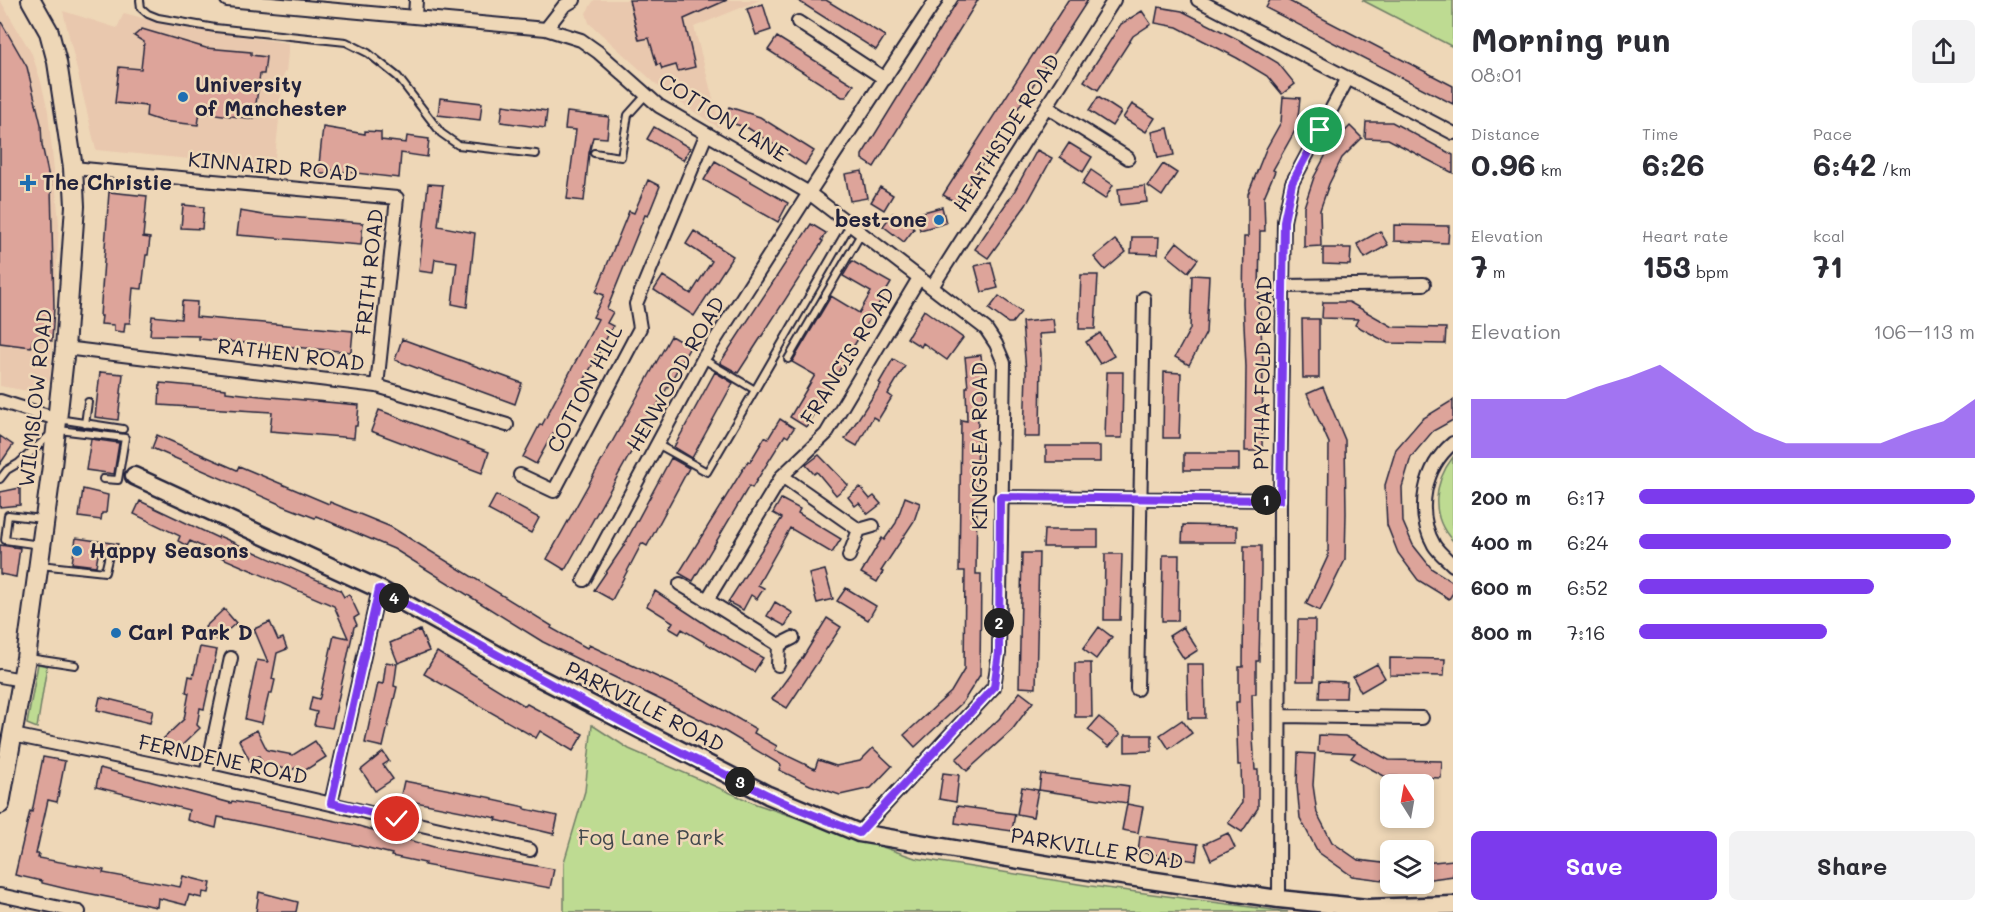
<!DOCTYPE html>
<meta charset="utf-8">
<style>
body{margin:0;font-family:Mali,sans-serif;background:#f2f2f3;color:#2b2b33;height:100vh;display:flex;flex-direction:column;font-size:22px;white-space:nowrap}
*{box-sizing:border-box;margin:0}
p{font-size:20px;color:#7c7c81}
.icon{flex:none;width:33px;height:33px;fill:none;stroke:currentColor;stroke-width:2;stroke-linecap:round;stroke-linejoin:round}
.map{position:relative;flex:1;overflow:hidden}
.sheet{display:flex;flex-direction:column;background:#fff;width:540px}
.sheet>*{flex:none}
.needle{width:39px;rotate:349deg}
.tools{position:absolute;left:1380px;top:774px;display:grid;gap:12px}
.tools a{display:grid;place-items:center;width:54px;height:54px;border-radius:9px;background:#fff;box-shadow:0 3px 9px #0003;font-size:30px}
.pin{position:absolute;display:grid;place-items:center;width:51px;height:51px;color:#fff;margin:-26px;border:3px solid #fff;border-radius:50%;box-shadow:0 2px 6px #0007}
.km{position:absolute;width:30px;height:30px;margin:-15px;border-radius:50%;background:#222;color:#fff;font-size:16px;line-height:30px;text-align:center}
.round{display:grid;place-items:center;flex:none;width:63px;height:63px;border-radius:9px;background:#f2f2f3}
.overview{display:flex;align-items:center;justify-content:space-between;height:102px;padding:0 18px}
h1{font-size:33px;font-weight:800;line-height:45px}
.figures{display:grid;grid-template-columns:repeat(3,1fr);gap:9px;height:102px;padding:6px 18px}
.figures div{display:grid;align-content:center}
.figures b{font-size:30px;font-weight:800}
.figures small{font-size:16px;font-weight:400}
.figures p{font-size:16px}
.chart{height:168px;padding:12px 18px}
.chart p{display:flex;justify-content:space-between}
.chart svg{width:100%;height:108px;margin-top:6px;fill:#7c3aed;opacity:.7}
.action{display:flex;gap:12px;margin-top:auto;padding:12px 18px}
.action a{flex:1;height:69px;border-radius:9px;background:#7c3aed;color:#fff;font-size:24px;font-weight:800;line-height:69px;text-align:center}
.action a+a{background:#f2f2f3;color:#2b2b33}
ul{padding:0 18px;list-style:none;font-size:20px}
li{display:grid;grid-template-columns:96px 72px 1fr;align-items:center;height:45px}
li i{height:15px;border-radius:8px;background:#7c3aed}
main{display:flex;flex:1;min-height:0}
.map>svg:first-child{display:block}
.built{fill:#e9c8ae}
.green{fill:#bedb92;stroke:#707e66;stroke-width:1.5}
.building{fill:#dda49a;stroke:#22223b;stroke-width:1.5}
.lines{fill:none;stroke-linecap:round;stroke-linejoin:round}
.service-casing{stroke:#22223b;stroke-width:10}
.minor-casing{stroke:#22223b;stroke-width:16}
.tertiary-casing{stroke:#22223b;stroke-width:21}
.secondary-casing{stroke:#22223b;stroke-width:22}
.service{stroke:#eed7b7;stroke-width:6}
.minor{stroke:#eed7b7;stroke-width:12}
.tertiary{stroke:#eed7b7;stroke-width:16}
.secondary{stroke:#eed7b7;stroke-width:18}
.route-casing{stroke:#fff;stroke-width:12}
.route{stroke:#7c3aed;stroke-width:8}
.poi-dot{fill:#1f6fb2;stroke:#eed7b7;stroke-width:2}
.labels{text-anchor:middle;stroke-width:5;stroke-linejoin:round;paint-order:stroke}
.poi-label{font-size:21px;font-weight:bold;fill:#22223b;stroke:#eed7b7;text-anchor:start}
.street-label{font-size:21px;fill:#22223b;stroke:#eed7b7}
.park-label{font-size:21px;fill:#41474c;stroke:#eed7b7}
</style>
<main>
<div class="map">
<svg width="1453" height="912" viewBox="0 0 1453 912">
<rect width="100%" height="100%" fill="#eed7b7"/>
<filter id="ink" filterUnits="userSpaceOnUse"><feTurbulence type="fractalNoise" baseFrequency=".0167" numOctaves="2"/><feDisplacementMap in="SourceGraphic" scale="12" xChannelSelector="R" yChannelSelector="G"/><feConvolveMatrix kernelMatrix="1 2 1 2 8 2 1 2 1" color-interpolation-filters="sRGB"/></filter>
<g filter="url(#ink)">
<path class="built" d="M0 0 32 54 41 82 48 111 57 201 59 224 50 379 34 392 0 386Z
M594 0H760L694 27 721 129 668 95 589 23 586 13Z
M63 11 117 28 124 13 176 27 289 43 286 72H284L274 167 96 150Z"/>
<path class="green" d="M1362 0H1453V47Z
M1453 457V541C1429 516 1434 482 1453 457Z
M38 664 47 666 37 728 27 724Z
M592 725 629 749 756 804 915 858 1091 886 1288 912H564V862L585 791Z"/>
<path class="building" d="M629 0H727L684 19 695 67 678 71 676 65 662 69 660 64 657 65 649 38 639 40Z
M797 0H826L885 36 876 50Z
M958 0H978L874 167 862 159V155Z
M1068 0H1088L957 203 943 195Z
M1270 0H1287L1453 86V104L1266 8Z
M763 4 771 30 756 35 747 9Z
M1158 7 1182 11 1241 41 1278 63 1295 84 1282 94 1267 76 1237 58 1177 27 1155 23Z
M1142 11 1151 24 1133 36 1098 90 1084 81 1121 24Z
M0 20 27 67 41 124 42 145 51 187 54 308 52 341 33 339 31 347 0 343Z
M142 29 206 48 251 52V55L266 57 264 74H260L254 119 200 112 198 125 161 121 146 116 147 106 115 103 119 67 141 69 144 42 134 36Z
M777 37 854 85 846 97H842L768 50Z
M1098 97 1121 112 1112 126 1089 111Z
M1283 97 1300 98 1297 127 1273 170 1275 171 1264 197 1265 231H1260L1259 297 1263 362 1262 451H1245L1246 367 1243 303 1244 237H1248V194L1266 149 1281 122Z
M440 98 482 103 480 120 438 115Z
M1132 104 1155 118 1146 132 1123 118Z
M503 105 547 111 545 128 501 122Z
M729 107 760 117 814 151 805 165 748 128 724 121Z
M567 112 609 117 607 138 593 137 589 153 584 201 567 199 576 130 565 129Z
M1366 122H1392L1453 155V173L1388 139 1365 138Z
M1350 126 1362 138 1342 158 1329 184 1320 210 1321 246 1304 247V207L1314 177 1330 147Z
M323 127 365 134V131L381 132V140L406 143 407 136 429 139 427 157 401 153 399 178 330 170 329 174H318Z
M654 127 690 148 683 160 647 139Z
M1168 128 1174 155 1158 158 1152 132Z
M1069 143 1092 157 1083 172 1060 157Z
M1037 150 1052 158 1026 205 988 258 975 249 1014 192Z
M715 161 788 203 778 222 704 180Z
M1163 164 1177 173 1162 196 1148 186Z
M1091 170 1113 185 1105 199 1082 184Z
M862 171 867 198 850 201 845 174Z
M648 180 660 186 648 216 645 215 607 309 613 312 607 323 613 326 555 435 553 433 536 464 523 457 540 424 542 425 598 319 593 317 604 295 596 292 629 211 634 213Z
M428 184 443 185 438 226 475 233 467 307 452 304 457 262 435 259 433 273 419 271Z
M1145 186 1147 202 1120 205 1118 189Z
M880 187 893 195 884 210 871 202Z
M109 192 147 196 143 237 150 238 148 255H146L142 289 133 288 130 323H125L124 332 114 331V325L101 324 102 316H100Z
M183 205 204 207 202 229 181 228Z
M942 207 946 223 920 230 916 214Z
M240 211 263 215 363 223 361 245 237 235Z
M893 213 914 229 904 242 883 226Z
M811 224 826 233 821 240 823 241 738 373 720 363Z
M1394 225 1449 226 1448 243 1394 241Z
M694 231 733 256 694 316 654 290 663 276 691 294 712 261 686 244Z
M1380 231 1388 245 1365 258 1357 244Z
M1132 237H1159L1158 254 1131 253Z
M1115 240 1126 252 1105 270 1094 257Z
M1177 242 1198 259 1188 272 1167 255Z
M1323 248H1351L1350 265 1323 264Z
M852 261 891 283 806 427 790 417 815 375 792 362 831 296 859 313 871 292 843 276Z
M991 262 998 288 982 292 975 266Z
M1081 275H1098L1095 329H1079Z
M1192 275 1209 276 1206 333 1189 365 1175 357 1190 329Z
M999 296 1021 312 1012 323H1008L989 309Z
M182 301 197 302 196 317 353 331 351 352 199 339V336L150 335 152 316 181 319Z
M1323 302H1349L1393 327 1446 328 1445 344 1388 343 1355 325 1358 319 1322 318Z
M924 310 963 338 947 360 923 343 921 347 907 338Z
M1053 319 1055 333 1039 334 1041 354 1040 437H1024L1026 371 1022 322Z
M1302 319H1319V378H1303Z
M1100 333 1114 356 1100 364 1086 342Z
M671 336 690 347 565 570 547 559Z
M402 339 522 383 515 404 395 360Z
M981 355 984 382 983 414H978L976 574H981L980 675 963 702 915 747 904 735 951 692 964 670 965 571H959L961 420 967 421 966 387H968L965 357Z
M893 359 905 366 888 394 892 397 878 420 873 417 857 446 845 439 881 384 879 383Z
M100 372 123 374 118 420 95 417Z
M715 372 733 383 692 458 674 447Z
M1107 372H1123L1122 438H1105Z
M1164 372 1181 373 1179 438H1163Z
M160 383 226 389V392L260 396 359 405 357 426H355L354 438 270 431 272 412 159 405Z
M1323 387 1345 440 1346 513 1345 560 1320 611 1306 604 1328 556 1329 443 1307 394Z
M1453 400V420L1433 431 1411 457 1402 487 1403 522 1413 545 1432 569 1453 582V593L1449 599 1418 580 1398 553 1387 525 1385 485 1396 449 1422 419Z
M379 410 489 452 482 473 371 431Z
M780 419 794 428 788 437 785 435 752 488 749 486 693 581 679 573 748 461 750 462 765 437 768 439Z
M157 435 237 470 239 466 329 504 330 502 391 527 552 626 551 628 587 648 589 645 700 697 756 729 754 733 777 746 775 750 815 769 818 760 836 766 860 761 873 748 892 766 871 788 840 795 810 785 779 770 781 765 726 732 543 642 394 549 316 516 315 518 284 506 152 448Z
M0 436 13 445 0 464Z
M91 439 119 443 114 474 86 470Z
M1046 446H1100V462H1046Z
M1184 453H1239V470H1184Z
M819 455 848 485 836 495 817 472 814 474 806 465Z
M671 458 689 468 647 546 642 543 612 600 594 590 623 547Z
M860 487 870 499 874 496 881 504 868 514 859 503 855 506 848 497Z
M20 488V505L0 507V492Z
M83 489 108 495 106 513H102L101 520 79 517Z
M496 495 539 518 531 533 488 510Z
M905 497 920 503 914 521 881 571 883 572 877 582 861 573 882 538 884 540 896 523Z
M781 499 800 509 798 513 841 539 832 553 790 528 758 585 764 588 757 599 751 595 743 610 728 602 782 518 773 513Z
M140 501 218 538 219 536 340 590 344 597 349 594 359 615 354 618 357 625 354 627 332 728 314 725 317 712 309 710 312 697 319 699 320 697 334 635 348 638 334 606 211 553 212 551 190 541 187 546 178 541 180 536 134 514Z
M1183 525 1237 526V542H1182Z
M1044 530H1098V547H1043Z
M76 538 118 544 117 554 108 550 103 552V555H98L96 566 72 563Z
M0 545 20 548 16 577 0 574Z
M1244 546H1261V569L1259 661H1256V694H1252L1253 738 1255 770H1258V808L1242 832 1228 823 1242 803 1241 765H1238L1236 702H1239V667H1243Z
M1022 553H1039L1036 688 1019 687Z
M1105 554H1122L1120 620H1104Z
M1163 555H1179L1178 621H1162Z
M825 570 833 599 817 603 809 574Z
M846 588 876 606 868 620 837 601Z
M655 591 711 628 763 658 754 672 682 629 679 634 669 628 673 622 647 606Z
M775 602 793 613 785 626 767 616Z
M224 609 236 623 217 640 205 627Z
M827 618 841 627 787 708 772 699 803 657Z
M1298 620H1315L1314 681H1297Z
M270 622 278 640 283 638 287 649 277 653 272 679 275 680 272 693H269L262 723 245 719 257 660 268 662 254 629Z
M1099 627 1112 637 1096 659 1083 649Z
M1183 627 1198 650 1184 659 1169 636Z
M420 630 429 651 398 663 390 643Z
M200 647 217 650 204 709 200 708 197 725 200 728 175 752 163 739 184 719 189 693 186 692 189 676 193 677Z
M437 652 525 706 527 704 583 734 573 751 540 731 536 738 424 674Z
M1390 658 1445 659 1444 676 1390 675Z
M386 662 397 664 394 686 397 687 383 747 365 743 378 683 383 684Z
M1075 663H1091L1092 717H1075Z
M1187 664H1204L1205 718H1188Z
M1377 664 1385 678 1361 692 1353 677Z
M1320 681 1347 682 1346 698H1319Z
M1020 692 1033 702 1012 730 967 771 956 759 999 719Z
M100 697 153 710 150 723 97 710Z
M1099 717 1120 734 1109 747 1088 730Z
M1182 720 1192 733 1169 749 1160 735Z
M257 730 267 750 293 755 315 741 326 757 301 773 297 767 288 772 286 769 263 764 259 756 250 761 239 740Z
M1125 735H1152V751L1125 752Z
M1319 735 1345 736 1389 760 1442 761 1441 778 1384 776 1351 758 1355 753 1318 751Z
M383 752 389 761 383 765 393 779 375 791 361 770Z
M1298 753 1315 754 1313 785 1317 813 1332 842 1358 860 1390 864V881L1352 876 1318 852 1300 818 1297 786Z
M43 757 65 761 57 802 48 800 36 854H39L38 858 104 870 103 873 180 887 183 876 211 883 209 893 203 892 202 898 189 895 186 905 158 898 157 907 67 889 42 883V881L15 875 30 811 32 812Z
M100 768 231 803 232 801 298 813 355 825 441 849 554 869 550 888 424 865 425 863 391 856 392 854 360 846 253 824 218 817 216 828 187 820 189 810 96 787Z
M943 773 959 775 956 802 939 799Z
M1041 774 1129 786 1127 803 1039 790Z
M404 781 493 798V800L525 807V809L558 816 554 834 496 820 497 818 400 799Z
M1022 787 1038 790 1033 817 1017 814Z
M1127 804 1143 807 1138 833 1122 830Z
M957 806 1015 814 1012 831 955 823Z
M1228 833 1235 848 1211 860 1204 844Z
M1140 836 1198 844 1196 861 1138 852Z
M1453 860V876L1424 880V863Z
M259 892 298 902 296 912H256Z"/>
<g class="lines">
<defs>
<path id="service" d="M140 0 141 8 148 14 158 18 215 28 346 42 368 53 398 77 441 133 458 145 536 154
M594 153 621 157 628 115 646 95
M788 359 861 234
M755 390 850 225
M58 419 123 429
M85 424 88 402
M59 430 125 438 118 480 103 479
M657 444 707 472 755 390 703 359
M0 479 7 470 19 463 51 434
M40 545 5 540 8 515 42 519
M40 565 105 572 109 555
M29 658 75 665"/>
<path id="minor" d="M227 0 546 29 581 40 598 52 659 106 809 193 986 329 996 344 1004 363 999 653 994 687 859 833
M1198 0 1453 133
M415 16 416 0
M798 22 885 79
M546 29 564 6 574 0
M1047 107 1128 158
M73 168 397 198 377 386
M1284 286 1424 284
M932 287 1114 0
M65 348 377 386 507 425
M0 401 57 419
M1453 443C1424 467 1415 511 1434 545 1438 552 1447 559 1453 565
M520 475 554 491 640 328 636 304 706 135
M782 476 859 530
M1000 497 1280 500
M849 556 859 530 873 526
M584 580 703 359 809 193 936 0
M680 584 707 600
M793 638 779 645 707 600 782 476 826 434 919 278
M778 665 779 645
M0 676 22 680
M1137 689 1144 298
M1281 716 1422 718
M13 735 206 775 530 850
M206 775 231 658
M331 803 379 589
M0 895 79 912
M1279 899 1280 500 1284 221 1292 183 1348 78"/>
<path id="tertiary" d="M134 476 379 589 530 673 768 795 859 833 1068 868 1279 899 1367 908 1453 905"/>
<path id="secondary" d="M0 804 26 658 52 466 65 348 75 206 73 168 57 62 49 32 31 0"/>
</defs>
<use href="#service" class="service-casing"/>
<use href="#minor" class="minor-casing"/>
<use href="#tertiary" class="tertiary-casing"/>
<use href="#secondary" class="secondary-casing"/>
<use href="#service" class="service"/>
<use href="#minor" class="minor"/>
<use href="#tertiary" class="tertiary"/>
<use href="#secondary" class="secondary"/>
</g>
</g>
<g class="lines" filter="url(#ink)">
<defs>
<path id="route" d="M397 819 331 803 379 589C507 660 634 732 766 794 796 809 828 820 859 833L994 687 999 653 1000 497 1280 500 1284 221 1292 183 1320 130"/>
</defs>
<use href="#route" class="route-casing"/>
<use href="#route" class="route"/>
</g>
<g class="poi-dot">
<circle cx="183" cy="97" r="6"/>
<path d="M25 174h6v6h6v6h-6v6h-6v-6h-6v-6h6z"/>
<circle cx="939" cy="220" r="6"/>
<circle cx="77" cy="551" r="6"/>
<circle cx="116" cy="633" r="6"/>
</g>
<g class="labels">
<g class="poi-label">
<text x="195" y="92">University<tspan x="195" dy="24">of Manchester</tspan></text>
<text x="42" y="190">The Christie</text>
<text x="927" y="227" text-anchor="end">best-one</text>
<text x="89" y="558">Happy Seasons</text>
<text x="128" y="640">Carl Park D</text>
</g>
<g class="street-label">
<text transform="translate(723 118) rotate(32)" y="7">COTTON LANE</text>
<text transform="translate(1007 133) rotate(-58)" y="7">HEATHSIDE ROAD</text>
<text transform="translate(273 167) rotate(5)" y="7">KINNAIRD ROAD</text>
<text transform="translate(370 272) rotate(-84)" y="7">FRITH ROAD</text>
<text transform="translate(291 355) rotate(7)" y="7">RATHEN ROAD</text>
<text transform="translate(848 356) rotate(-58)" y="7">FRANCIS ROAD</text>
<text transform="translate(1263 373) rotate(-89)" y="7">PYTHA FOLD ROAD</text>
<text transform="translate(676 374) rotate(-60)" y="7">HENWOOD ROAD</text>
<text transform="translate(585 389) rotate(-63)" y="7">COTTON HILL</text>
<text transform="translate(36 398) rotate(-84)" y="7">WILMSLOW ROAD</text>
<text transform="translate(980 446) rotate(-90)" y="7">KINGSLEA ROAD</text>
<text transform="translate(645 707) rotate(27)" y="7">PARKVILLE ROAD</text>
<text transform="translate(223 760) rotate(12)" y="7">FERNDENE ROAD</text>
<text transform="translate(1097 849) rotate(9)" y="7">PARKVILLE ROAD</text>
</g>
<g class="park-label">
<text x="651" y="845">Fog Lane Park</text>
</g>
</g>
</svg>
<div class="tools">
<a><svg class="needle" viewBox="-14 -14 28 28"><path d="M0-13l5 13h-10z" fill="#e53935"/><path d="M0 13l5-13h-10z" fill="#7c7c81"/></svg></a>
<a><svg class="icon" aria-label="layers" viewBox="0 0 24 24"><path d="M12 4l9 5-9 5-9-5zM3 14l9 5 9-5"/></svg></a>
</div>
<div class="pin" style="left:1320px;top:130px;background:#1e9e55"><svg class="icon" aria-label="arrive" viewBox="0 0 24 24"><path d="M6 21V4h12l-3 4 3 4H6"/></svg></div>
<div class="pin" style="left:397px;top:819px;background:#d93025"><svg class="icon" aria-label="check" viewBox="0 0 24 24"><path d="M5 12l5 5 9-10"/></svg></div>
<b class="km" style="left:1266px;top:500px">1</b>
<b class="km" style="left:999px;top:623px">2</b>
<b class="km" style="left:740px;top:782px">3</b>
<b class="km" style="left:394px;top:598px">4</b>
</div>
<section class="sheet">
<div class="overview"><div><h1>Morning run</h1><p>08:01</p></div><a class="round"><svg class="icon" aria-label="share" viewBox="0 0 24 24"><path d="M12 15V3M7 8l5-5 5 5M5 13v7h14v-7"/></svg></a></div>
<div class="figures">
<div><p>Distance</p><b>0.96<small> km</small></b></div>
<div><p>Time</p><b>6:26</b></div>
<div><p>Pace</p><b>6:42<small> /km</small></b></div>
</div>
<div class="figures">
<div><p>Elevation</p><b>7<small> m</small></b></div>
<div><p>Heart rate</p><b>153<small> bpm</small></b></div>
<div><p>kcal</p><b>71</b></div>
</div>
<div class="chart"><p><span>Elevation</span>106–113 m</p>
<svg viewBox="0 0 160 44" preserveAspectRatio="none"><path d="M0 44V20L10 20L20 20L30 20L40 15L50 11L60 6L70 15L80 24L90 33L100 38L110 38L120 38L130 38L140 33L150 29L160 20V44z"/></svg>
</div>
<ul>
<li><b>200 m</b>6:17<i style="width:100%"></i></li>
<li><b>400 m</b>6:24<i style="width:93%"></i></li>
<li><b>600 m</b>6:52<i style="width:70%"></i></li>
<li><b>800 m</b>7:16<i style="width:56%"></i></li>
</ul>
<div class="action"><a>Save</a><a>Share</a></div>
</section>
</main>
